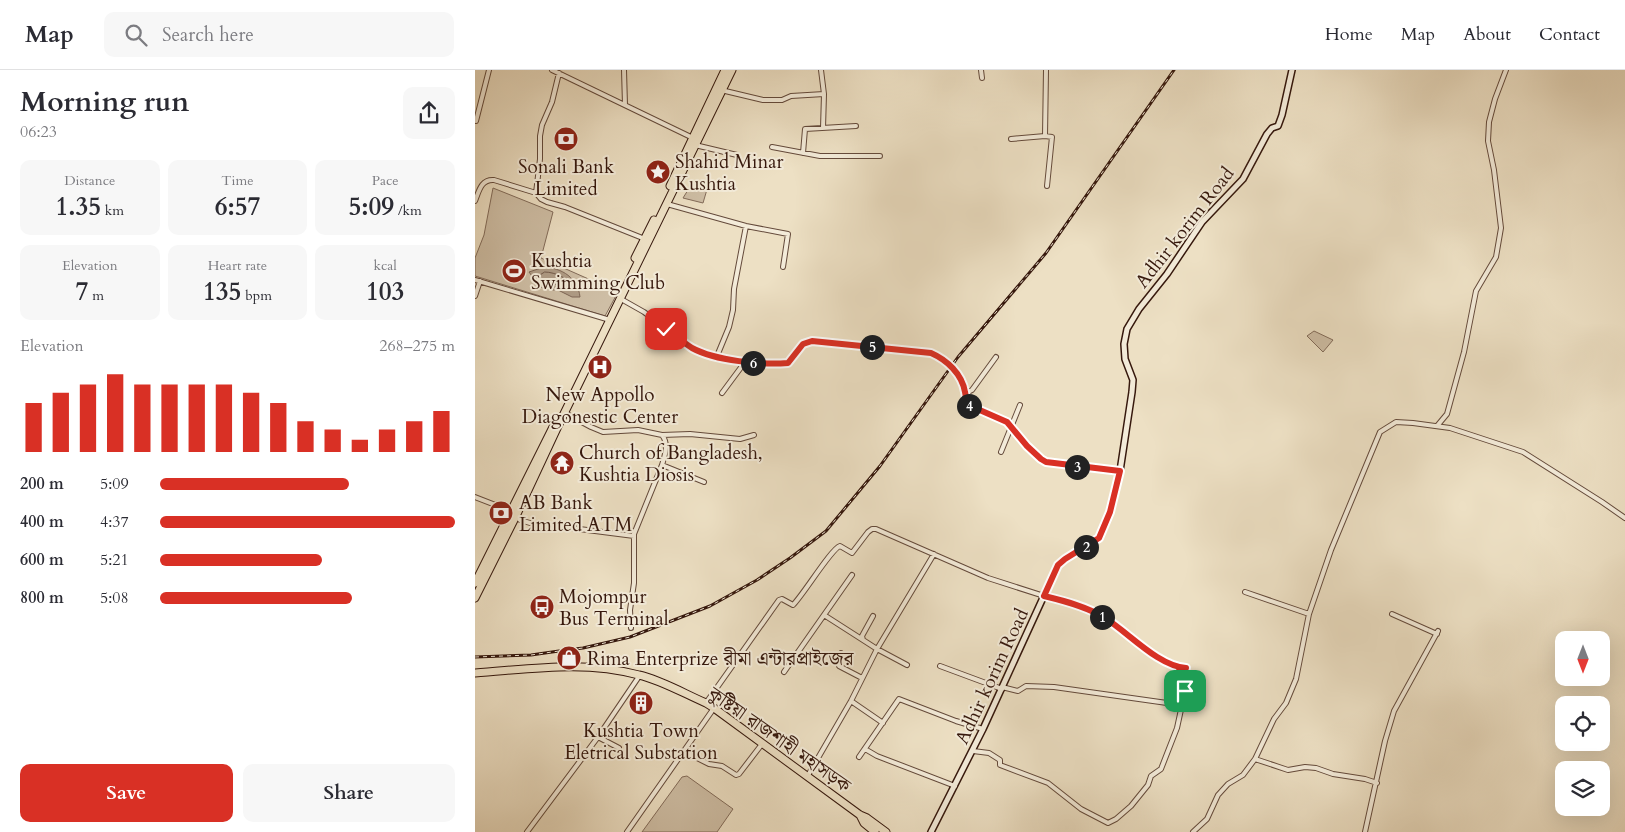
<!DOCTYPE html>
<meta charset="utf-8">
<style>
body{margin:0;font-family:Cardo,"Noto Serif Bengali",serif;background:#f7f7f7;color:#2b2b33;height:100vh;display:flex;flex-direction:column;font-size:19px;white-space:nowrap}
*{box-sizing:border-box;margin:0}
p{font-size:16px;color:#7c7c81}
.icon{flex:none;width:28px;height:28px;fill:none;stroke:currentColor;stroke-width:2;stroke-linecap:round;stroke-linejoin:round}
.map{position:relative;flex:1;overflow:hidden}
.sheet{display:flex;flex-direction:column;background:#fff;width:475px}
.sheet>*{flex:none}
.needle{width:32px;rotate:180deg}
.controls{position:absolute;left:1080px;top:561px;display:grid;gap:10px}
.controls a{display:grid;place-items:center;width:55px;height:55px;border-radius:10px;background:#fff;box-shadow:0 5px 20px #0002;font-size:25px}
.pin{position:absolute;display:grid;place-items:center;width:42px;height:42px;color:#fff;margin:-21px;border-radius:10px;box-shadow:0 2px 8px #0006}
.km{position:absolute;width:25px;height:25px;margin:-12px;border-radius:50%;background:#222;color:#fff;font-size:14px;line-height:25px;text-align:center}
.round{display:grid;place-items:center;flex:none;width:52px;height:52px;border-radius:10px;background:#f7f7f7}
.head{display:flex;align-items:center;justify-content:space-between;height:85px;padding:0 20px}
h1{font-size:28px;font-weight:800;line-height:38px}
.metrics{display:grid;grid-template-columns:repeat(3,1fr);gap:8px;height:85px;padding:5px 20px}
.metrics div{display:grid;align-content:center;border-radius:10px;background:#f7f7f7;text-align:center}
.metrics b{font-size:25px;font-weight:800}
.metrics small{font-size:14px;font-weight:400}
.metrics p{font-size:14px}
.chart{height:140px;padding:10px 20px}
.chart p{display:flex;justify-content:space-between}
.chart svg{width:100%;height:90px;margin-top:5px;stroke:#d93025;stroke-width:6}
.button{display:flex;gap:10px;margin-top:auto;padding:10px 20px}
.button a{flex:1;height:58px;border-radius:10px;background:#d93025;color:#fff;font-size:20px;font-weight:800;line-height:58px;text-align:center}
.button a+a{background:#f7f7f7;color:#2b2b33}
ul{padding:0 20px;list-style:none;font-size:16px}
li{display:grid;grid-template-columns:80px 60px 1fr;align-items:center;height:38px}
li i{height:12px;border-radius:6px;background:#d93025}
header{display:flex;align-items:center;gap:30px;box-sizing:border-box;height:70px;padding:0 25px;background:#fff;border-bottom:1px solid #e1e1e2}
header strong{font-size:24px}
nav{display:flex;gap:28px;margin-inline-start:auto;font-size:18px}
.search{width:350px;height:45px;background:#f7f7f7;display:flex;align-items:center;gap:12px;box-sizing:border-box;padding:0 18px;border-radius:10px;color:#7c7c81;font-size:19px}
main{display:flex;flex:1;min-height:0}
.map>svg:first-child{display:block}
.green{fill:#cebea5;stroke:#826b59}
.water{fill:#af9c86;stroke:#7f6756}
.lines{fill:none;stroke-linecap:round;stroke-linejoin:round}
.shore{stroke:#725a4a;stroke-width:1}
.street-casing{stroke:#644a3b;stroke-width:6}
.secondary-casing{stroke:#36180d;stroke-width:8}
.highway-casing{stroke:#36180d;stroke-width:9}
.street{stroke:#f3ebd9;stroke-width:4}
.secondary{stroke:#f3ebd9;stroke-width:5}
.highway{stroke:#ede0c4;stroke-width:7}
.rail-casing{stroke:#36180d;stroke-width:3}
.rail{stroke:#f3ebd9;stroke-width:1;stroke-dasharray:4;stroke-linecap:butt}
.route-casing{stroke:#fff;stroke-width:10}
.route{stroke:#d93025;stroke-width:6}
.labels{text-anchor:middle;stroke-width:4;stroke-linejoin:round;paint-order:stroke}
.poi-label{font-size:19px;fill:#36180d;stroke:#f3ebd9;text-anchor:start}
.street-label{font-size:19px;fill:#36180d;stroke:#f3ebd9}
</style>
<header>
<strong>Map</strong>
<div class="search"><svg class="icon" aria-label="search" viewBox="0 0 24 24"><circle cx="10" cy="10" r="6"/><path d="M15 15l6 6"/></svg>Search here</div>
<nav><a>Home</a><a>Map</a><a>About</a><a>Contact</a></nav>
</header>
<main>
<section class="sheet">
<div class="head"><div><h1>Morning run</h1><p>06:23</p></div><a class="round"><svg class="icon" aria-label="share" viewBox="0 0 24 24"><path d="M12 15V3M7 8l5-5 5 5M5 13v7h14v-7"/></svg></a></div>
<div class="metrics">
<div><p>Distance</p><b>1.35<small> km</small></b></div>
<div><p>Time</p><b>6:57</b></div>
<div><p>Pace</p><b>5:09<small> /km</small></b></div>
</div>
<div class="metrics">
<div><p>Elevation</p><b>7<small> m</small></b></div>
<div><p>Heart rate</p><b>135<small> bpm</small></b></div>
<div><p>kcal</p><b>103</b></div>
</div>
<div class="chart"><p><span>Elevation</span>268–275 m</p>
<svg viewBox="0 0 160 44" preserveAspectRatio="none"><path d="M5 44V20M15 44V15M25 44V11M35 44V6M45 44V11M55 44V11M65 44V11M75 44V11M85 44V15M95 44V20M105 44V29M115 44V33M125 44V38M135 44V33M145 44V29M155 44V24"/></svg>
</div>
<ul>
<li><b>200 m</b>5:09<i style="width:64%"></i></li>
<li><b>400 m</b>4:37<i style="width:100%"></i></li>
<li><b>600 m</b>5:21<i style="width:55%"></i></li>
<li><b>800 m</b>5:08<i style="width:65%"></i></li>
</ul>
<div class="button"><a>Save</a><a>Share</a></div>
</section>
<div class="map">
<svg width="1150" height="762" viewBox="0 0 1150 762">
<rect width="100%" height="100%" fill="#ede0c4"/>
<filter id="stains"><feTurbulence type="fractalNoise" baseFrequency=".004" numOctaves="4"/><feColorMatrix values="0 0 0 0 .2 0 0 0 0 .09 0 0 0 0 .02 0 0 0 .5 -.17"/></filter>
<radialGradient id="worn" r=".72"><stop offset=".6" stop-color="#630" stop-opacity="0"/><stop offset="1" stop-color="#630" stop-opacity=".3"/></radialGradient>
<path class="green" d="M218 112 233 116 228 133 208 128Z
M18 118 78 142 66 188 143 222 130 246 0 206V188L9 165Z
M839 261 858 270 848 282 832 266Z
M212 706 258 739 242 762H167L207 707Z"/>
<path class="water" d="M69 197C87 198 103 208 105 227H97L83 220H75L65 217 54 202Z"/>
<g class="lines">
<path class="shore" d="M70 202C80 202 96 209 98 219L95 220C91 219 87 215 83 215 74 213 69 215 64 206Z"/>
<defs>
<path id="street" d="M77 0 218 68
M149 0 150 35
M346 0 349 24 348 58
M506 0 507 8
M246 20 288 30H307L316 26 349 24
M1 51 14 0
M570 66 577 67 572 116
M536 69 570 66 571 0
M220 75 262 85
M297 77 345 86H405
M328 83 330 59 381 56
M61 123 65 89V66L67 55 77 32 84 3
M0 131C4 121 6 109 19 110L61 123 66 129 72 132 90 137 170 169
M192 134 271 156 313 164 308 197
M0 210 135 250
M0 226 5 211
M146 229 169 242 217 278 248 288 283 293H313C321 286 325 272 337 271L456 283C474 291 485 305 491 323
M242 286 254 257 258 240 259 219 271 156
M521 287 497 320 491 323V334L532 351 552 376 565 389 571 392 645 401
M247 323 270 292
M90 343 116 357 128 362 163 360 187 365C194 374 190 385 187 395L159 464V513L155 540 156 558
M962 356 972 344 989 282 1001 221 1021 187 1026 158 1019 100 1013 71 1014 52 1020 29 1031 0
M187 365 215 364 265 369 279 365
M526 382 545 335
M187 395 229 412
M0 427 36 441 45 450 65 456H81L159 466
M770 522 834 544
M917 544 962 564
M349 545 388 570
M398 546 387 566 388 570 402 579 432 595
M366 583 363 590 364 596 387 608
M465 596 527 619
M309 602 377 505
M527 617 543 621 551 616 579 617 699 634 706 638
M376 631 408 653
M231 633 304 530 307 529 318 535C329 524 356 479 365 476L377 483 393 462 397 459H401L513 508 619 542C643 555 671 586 697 593
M123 667 144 678
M390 679 402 686 480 716
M208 681 234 694 247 696 261 705 264 704 287 674
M498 681 514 683 525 690V695L573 713 606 739 633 753 641 749 656 736 673 715 676 706 686 699 702 658 710 621 703 602 711 598 700 597 693 592
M384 687 424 629 481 651 508 659
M780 689 813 700 830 697 841 698 858 704 890 709 902 713
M332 707 376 631 402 579 459 484
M52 762 123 667 165 605
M152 762 239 638
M718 762 732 749 743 725 753 714 768 705 780 689 799 649 811 633 821 609 834 544 856 480 905 362 921 352 938 353 975 358 1048 382 1127 432 1150 448
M890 762 910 671 919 641 963 561"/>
<path id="secondary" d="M456 762 508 659 583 495 590 489 624 468 635 442 645 401 657 322 658 310 650 289 649 274 652 259 664 239 692 204 727 152 768 109 792 64 797 58 803 56 807 45 817 0"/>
<path id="highway" d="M195 116 250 0
M160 188 179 150
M0 513 78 357
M0 528 41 446 83 356 257 0
M0 603C56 599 109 590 164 605 186 610 210 624 231 633L239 638 385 745 392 748 411 762
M385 745 389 753 400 762"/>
</defs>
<use href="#street" class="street-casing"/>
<use href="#secondary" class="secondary-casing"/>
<use href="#highway" class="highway-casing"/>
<use href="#street" class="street"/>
<use href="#secondary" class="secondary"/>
<use href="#highway" class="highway"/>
<defs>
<path id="rail" d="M0 587 56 585 84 581 108 578 155 567 235 536 282 510 315 488 351 461 405 396 483 287 571 183 699 0"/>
</defs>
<use href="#rail" class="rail-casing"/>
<use href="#rail" class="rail"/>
</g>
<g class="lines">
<defs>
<path id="route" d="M191 259C199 265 208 272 217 278 241 291 286 295 313 293L328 274 337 271 456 283C472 290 487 304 490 322 491 326 491 330 491 334L532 352 552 376 566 389 571 392 645 401 635 442 624 468 590 489 583 495 569 526C590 531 613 537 630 548 654 563 683 596 711 598L703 602 710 621"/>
</defs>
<use href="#route" class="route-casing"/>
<use href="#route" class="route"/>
</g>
<defs>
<symbol id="bank-disc" viewBox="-11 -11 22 22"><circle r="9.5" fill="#8f2418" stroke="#f3ebd9"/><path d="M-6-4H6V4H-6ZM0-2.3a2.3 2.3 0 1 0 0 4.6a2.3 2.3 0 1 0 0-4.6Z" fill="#fff"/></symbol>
<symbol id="sight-disc" viewBox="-11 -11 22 22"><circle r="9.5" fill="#8f2418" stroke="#f3ebd9"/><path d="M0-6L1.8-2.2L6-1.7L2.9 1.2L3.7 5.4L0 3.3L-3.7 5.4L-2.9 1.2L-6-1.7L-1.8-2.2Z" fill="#fff"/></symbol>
<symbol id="stadium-disc" viewBox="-11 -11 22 22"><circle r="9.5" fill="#8f2418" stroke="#f3ebd9"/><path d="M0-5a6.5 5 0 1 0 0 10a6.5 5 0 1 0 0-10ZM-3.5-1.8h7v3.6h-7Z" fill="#fff"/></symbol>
<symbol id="hospital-disc" viewBox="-11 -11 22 22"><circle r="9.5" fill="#8f2418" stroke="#f3ebd9"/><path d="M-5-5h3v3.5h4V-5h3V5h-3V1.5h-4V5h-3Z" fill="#fff"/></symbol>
<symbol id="temple-disc" viewBox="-11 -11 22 22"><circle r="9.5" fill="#8f2418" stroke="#f3ebd9"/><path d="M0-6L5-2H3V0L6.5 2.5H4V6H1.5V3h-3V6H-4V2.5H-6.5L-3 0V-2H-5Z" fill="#fff"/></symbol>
<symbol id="bus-disc" viewBox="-11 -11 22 22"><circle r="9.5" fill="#8f2418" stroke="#f3ebd9"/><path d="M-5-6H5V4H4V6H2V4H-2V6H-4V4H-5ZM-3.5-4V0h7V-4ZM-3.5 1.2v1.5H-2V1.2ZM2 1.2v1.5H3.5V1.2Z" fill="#fff"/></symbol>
<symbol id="shop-disc" viewBox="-11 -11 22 22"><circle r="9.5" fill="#8f2418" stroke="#f3ebd9"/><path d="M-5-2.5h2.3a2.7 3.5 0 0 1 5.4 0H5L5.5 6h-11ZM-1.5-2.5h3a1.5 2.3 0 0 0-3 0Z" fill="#fff"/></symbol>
<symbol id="building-disc" viewBox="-11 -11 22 22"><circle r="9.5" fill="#8f2418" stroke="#f3ebd9"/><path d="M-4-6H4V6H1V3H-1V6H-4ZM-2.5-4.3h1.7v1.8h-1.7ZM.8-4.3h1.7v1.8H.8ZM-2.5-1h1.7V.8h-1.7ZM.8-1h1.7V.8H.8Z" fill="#fff"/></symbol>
</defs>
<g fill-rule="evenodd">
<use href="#bank-disc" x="77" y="55" width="28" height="28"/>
<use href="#sight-disc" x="169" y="88" width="28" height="28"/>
<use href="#stadium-disc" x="25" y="187" width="28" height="28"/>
<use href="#hospital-disc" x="111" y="283" width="28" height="28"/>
<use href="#temple-disc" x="73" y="379" width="28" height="28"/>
<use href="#bank-disc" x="12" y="429" width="28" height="28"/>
<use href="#bus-disc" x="53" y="523" width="28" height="28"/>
<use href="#shop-disc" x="80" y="574" width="28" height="28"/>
<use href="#building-disc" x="152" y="619" width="28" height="28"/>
</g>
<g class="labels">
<g class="poi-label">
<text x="200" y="98">Shahid Minar<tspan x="200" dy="22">Kushtia</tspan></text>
<text x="91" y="103" text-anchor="middle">Sonali Bank<tspan x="91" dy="22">Limited</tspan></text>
<text x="56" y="197">Kushtia<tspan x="56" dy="22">Swimming Club</tspan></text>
<text x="125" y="331" text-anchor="middle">New Appollo<tspan x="125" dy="22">Diagonestic Center</tspan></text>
<text x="104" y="389">Church of Bangladesh,<tspan x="104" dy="22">Kushtia Diosis</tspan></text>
<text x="44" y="439">AB Bank<tspan x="44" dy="22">Limited ATM</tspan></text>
<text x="84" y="533">Mojompur<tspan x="84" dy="22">Bus Terminal</tspan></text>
<text x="112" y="595">Rima Enterprize রীমা এন্টারপ্রাইজের</text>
<text x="166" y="667" text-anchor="middle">Kushtia Town<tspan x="166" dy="22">Eletrical Substation</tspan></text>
</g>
<g class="street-label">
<text transform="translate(709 157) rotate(-52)" y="7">Adhir korim Road</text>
<text transform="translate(516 606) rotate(-65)" y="7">Adhir korim Road</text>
<text transform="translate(305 669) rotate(35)" y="7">কুষ্টিয়া রাজশাহী মহাসড়ক</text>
</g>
</g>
<rect width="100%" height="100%" filter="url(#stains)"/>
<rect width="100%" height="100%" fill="url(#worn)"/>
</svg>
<div class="controls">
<a><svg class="needle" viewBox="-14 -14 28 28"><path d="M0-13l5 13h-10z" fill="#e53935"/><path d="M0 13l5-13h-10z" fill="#7c7c81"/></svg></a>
<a><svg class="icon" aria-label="locate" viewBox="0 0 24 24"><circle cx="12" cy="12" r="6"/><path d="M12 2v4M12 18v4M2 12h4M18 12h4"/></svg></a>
<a><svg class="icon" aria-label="layers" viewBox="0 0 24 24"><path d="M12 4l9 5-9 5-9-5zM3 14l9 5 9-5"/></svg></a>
</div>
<div class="pin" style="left:710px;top:621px;background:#1e9e55"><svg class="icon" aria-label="arrive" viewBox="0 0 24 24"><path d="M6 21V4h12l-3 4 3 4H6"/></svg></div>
<div class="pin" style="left:191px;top:259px;background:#d93025"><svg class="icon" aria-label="check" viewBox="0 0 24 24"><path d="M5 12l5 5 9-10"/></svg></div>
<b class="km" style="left:627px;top:547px">1</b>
<b class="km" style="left:611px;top:477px">2</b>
<b class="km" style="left:602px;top:397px">3</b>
<b class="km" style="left:494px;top:336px">4</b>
<b class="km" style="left:397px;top:277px">5</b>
<b class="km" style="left:278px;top:293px">6</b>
</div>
</main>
